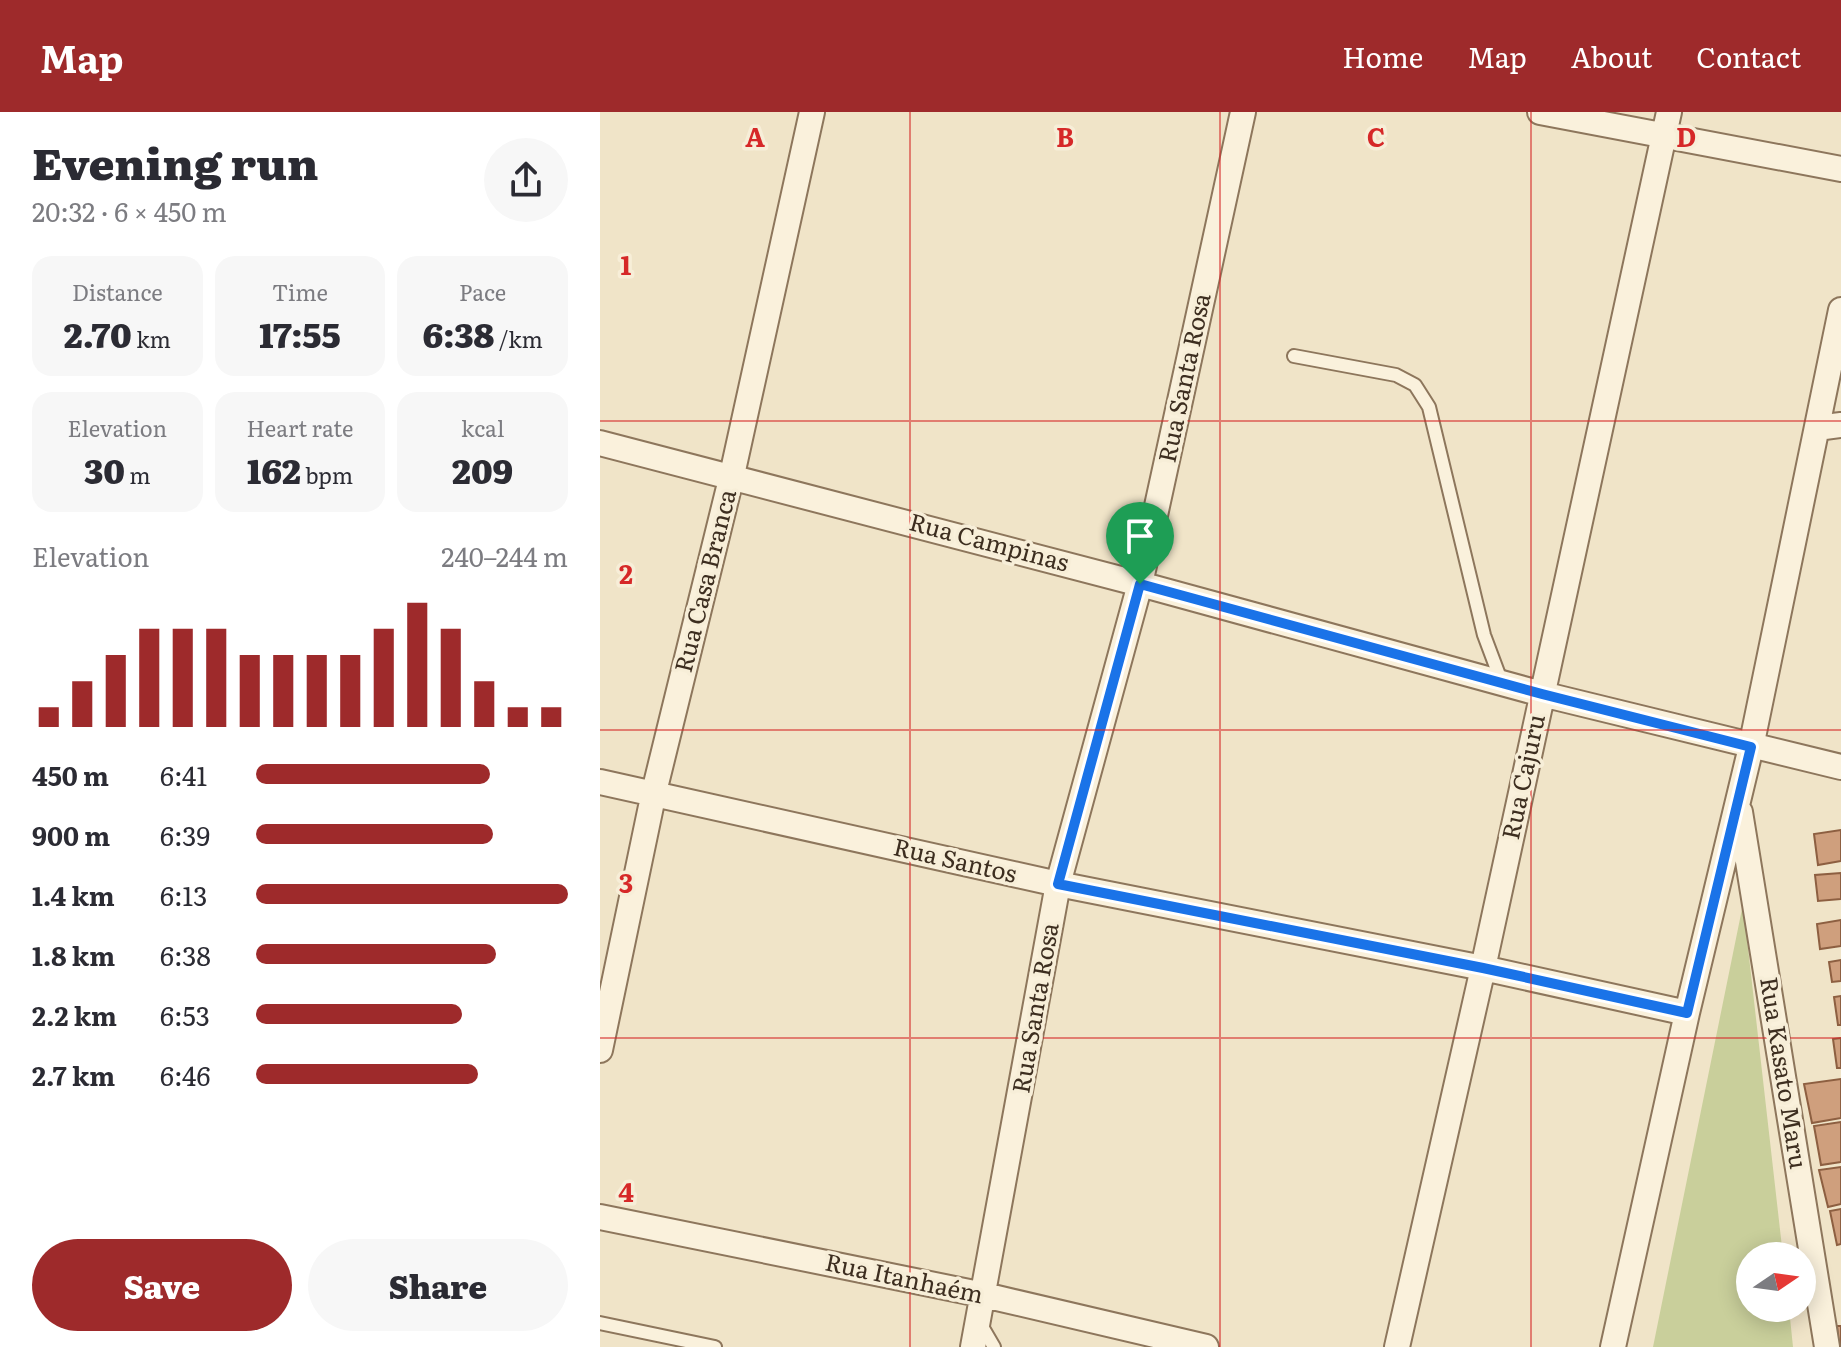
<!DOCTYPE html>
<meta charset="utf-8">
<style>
body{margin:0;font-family:Literata,serif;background:#f7f7f7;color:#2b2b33;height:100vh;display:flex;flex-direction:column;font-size:30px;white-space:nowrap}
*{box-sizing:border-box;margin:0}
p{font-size:26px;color:#7c7c81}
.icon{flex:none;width:44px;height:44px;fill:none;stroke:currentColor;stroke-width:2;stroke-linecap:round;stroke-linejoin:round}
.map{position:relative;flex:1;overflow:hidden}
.drawer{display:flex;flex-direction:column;background:#fff;width:600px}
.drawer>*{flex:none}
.needle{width:52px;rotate:77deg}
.tools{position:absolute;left:1136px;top:1130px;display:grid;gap:16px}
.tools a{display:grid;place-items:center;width:80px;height:80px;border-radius:50%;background:#fff;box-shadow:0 4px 20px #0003;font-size:40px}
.pin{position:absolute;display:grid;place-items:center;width:68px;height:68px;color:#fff;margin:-82px -34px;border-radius:50% 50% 50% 0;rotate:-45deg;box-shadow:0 0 8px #0007}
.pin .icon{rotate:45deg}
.round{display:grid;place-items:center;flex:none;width:84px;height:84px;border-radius:42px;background:#f7f7f7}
.summary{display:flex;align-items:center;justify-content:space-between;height:136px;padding:0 32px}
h1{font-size:44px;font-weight:800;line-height:60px}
.metrics{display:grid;grid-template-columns:repeat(3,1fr);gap:12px;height:136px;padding:8px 32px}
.metrics div{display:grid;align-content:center;border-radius:20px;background:#f7f7f7;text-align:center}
.metrics b{font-size:34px;font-weight:800}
.metrics small{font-size:22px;font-weight:400}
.metrics p{font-size:22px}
.chart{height:224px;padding:16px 32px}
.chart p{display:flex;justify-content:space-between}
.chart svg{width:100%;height:144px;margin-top:8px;stroke:#9e2a2b;stroke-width:6}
.action{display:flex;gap:16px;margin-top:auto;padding:16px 32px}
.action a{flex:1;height:92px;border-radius:48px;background:#9e2a2b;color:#fff;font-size:32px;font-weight:800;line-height:92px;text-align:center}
.action a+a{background:#f7f7f7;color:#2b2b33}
ul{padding:0 32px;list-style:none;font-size:26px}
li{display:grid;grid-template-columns:128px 96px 1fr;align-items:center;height:60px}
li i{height:20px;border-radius:10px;background:#9e2a2b}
header{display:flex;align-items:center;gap:48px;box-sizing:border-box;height:112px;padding:0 40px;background:#9e2a2b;color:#fff}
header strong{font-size:38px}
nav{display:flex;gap:44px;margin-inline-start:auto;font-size:28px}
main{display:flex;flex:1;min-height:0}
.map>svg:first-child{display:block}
.green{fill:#c9cf9b}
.building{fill:#cf9f7d;stroke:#8d5f41;stroke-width:2}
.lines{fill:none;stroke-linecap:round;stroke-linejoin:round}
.lane-casing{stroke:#8d765c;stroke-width:16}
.street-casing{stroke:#8d765c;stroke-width:28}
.lane{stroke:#faf1dc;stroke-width:12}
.street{stroke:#faf1dc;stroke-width:24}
.route-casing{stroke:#fff;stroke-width:16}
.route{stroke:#1a73e8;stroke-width:10}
.grid{fill:none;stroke:#d62828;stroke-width:2;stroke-opacity:0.55}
.labels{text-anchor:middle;stroke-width:7;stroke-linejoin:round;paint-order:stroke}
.street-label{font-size:24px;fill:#3d2e20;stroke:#f7eed8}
.grid-label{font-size:26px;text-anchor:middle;font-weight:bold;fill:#d62828;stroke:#f7eed8;stroke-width:7;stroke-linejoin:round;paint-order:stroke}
</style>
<header>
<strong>Map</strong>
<nav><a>Home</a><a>Map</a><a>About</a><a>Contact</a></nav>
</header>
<main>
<section class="drawer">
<div class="summary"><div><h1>Evening run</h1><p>20:32 · 6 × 450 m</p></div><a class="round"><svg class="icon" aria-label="share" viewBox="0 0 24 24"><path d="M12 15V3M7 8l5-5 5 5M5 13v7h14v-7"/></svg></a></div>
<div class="metrics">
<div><p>Distance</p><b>2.70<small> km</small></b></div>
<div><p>Time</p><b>17:55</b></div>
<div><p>Pace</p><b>6:38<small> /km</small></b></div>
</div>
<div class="metrics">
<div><p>Elevation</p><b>30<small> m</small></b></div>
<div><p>Heart rate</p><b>162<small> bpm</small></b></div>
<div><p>kcal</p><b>209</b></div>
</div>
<div class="chart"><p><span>Elevation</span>240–244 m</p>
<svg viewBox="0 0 160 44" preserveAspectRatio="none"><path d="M5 44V38M15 44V30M25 44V22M35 44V14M45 44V14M55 44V14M65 44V22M75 44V22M85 44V22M95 44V22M105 44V14M115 44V6M125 44V14M135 44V30M145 44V38M155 44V38"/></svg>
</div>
<ul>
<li><b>450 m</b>6:41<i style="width:75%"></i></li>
<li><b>900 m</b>6:39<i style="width:76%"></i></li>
<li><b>1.4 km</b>6:13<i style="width:100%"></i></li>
<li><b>1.8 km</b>6:38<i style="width:77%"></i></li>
<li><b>2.2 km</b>6:53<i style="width:66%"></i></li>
<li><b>2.7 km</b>6:46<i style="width:71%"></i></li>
</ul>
<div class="action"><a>Save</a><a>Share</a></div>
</section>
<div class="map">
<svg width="1241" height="1235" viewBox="0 0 1241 1235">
<rect width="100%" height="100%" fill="#f0e4c8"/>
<path class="green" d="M1143 792 1183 1144H1150V1196H1189L1193 1235H1053Z"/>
<path class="building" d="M1241 718V749L1218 753 1214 722Z
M1241 761V787L1218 789 1215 763Z
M1241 808V834L1220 837 1217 812Z
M1241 848V869L1232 870 1229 850Z
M1241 884V913H1238L1234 885Z
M1241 926V956H1237L1233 927Z
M1241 967V1006L1212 1011 1204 972Z
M1241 1010V1050L1221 1053 1214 1014Z
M1241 1055V1092L1228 1095 1219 1058Z
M1241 1097V1132L1237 1133 1230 1099Z
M1237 1214H1241V1235H1239Z"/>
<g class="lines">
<defs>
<path id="lane" d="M694 244 796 263 815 273 829 295 884 523 902 571
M0 1211 115 1235
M380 1211 394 1235"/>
<path id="street" d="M940 0 1241 57
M1217 316 1241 313
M0 331 540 472 942 582 1241 655
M0 670 458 772 883 856 1087 901
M1140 700 1227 1235
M0 938 54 680 132 363 212 0
M0 1105 384 1183 606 1235
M373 1235 458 772 540 472 643 0
M797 1235 883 856 1069 0
M1013 1235 1087 901 1151 635 1241 198"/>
</defs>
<use href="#lane" class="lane-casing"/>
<use href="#street" class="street-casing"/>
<use href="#lane" class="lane"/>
<use href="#street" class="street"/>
</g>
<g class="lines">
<defs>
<path id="route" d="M540 472 942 582 1151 635 1087 901 883 856 458 772Z"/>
</defs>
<use href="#route" class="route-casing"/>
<use href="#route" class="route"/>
</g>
<path class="grid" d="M310 0V1235M620 0V1235M931 0V1235M0 309H1241M0 618H1241M0 926H1241"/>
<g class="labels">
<g class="street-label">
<text transform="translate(585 266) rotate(-78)" y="8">Rua Santa Rosa</text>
<text transform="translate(389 431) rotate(15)" y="8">Rua Campinas</text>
<text transform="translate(106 469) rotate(-76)" y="8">Rua Casa Branca</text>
<text transform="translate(924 665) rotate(-78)" y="8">Rua Cajuru</text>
<text transform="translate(355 749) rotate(13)" y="8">Rua Santos</text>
<text transform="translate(436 896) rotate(-80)" y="8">Rua Santa Rosa</text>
<text transform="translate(1183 961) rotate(81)" y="8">Rua Kasato Maru</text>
<text transform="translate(304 1167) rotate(12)" y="8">Rua Itanhaém</text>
</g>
</g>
<g class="grid-label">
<text x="155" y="35">A</text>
<text x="465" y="35">B</text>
<text x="776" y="35">C</text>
<text x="1086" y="35">D</text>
<text x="26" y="163">1</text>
<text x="26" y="472">2</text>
<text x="26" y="781">3</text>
<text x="26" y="1090">4</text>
</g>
</svg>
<div class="tools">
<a><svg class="needle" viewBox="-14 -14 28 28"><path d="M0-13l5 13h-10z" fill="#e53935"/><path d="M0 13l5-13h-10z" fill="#7c7c81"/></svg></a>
</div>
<div class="pin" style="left:540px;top:472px;background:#1e9e55"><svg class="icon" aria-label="arrive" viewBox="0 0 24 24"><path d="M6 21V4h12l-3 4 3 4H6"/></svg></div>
</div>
</main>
